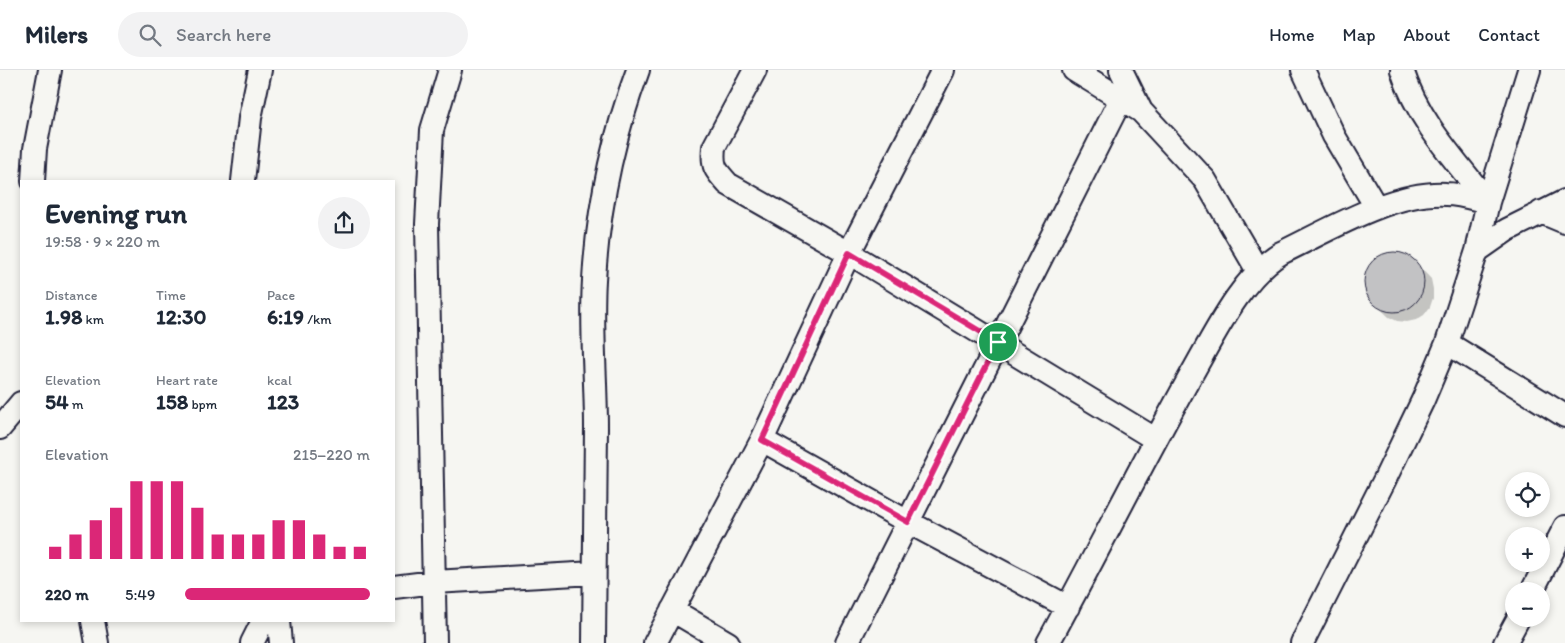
<!DOCTYPE html>
<meta charset="utf-8">
<style>
body{margin:0;font-family:Itim,sans-serif;background:#f2f2f3;color:#1f2937;height:100vh;display:flex;flex-direction:column;font-size:19px;white-space:nowrap}
*{box-sizing:border-box;margin:0}
p{font-size:16px;color:#747a83}
.icon{flex:none;width:28px;height:28px;fill:none;stroke:currentColor;stroke-width:2;stroke-linecap:round;stroke-linejoin:round}
.map{position:relative;flex:1;overflow:hidden}
.sheet{position:absolute;left:20px;top:110px;width:375px;height:442px;display:flex;flex-direction:column;background:#fff;border-radius:0px;box-shadow:0 2px 8px #0003}
.sheet>*{flex:none}
.fabs{position:absolute;left:1505px;top:402px;display:grid;gap:10px}
.fabs a{display:grid;place-items:center;width:45px;height:45px;border-radius:50%;background:#fff;box-shadow:0 2px 8px #0003;font-size:25px}
.pin{position:absolute;display:grid;place-items:center;width:42px;height:42px;color:#fff;margin:-21px;border:2px solid #fff;border-radius:50%;box-shadow:0 1px 5px #0007}
.round{display:grid;place-items:center;flex:none;width:52px;height:52px;border-radius:26px;background:#f2f2f3}
.overview{display:flex;align-items:center;justify-content:space-between;height:85px;padding:0 25px}
h1{font-size:28px;font-weight:800;line-height:38px}
.figures{display:grid;grid-template-columns:repeat(3,1fr);gap:8px;height:85px;padding:5px 25px}
.figures div{display:grid;align-content:center}
.figures b{font-size:21px;font-weight:800}
.figures small{font-size:14px;font-weight:400}
.figures p{font-size:14px}
.chart{height:140px;padding:10px 25px}
.chart p{display:flex;justify-content:space-between}
.chart svg{width:100%;height:90px;margin-top:5px;stroke:#db2777;stroke-width:6}
ul{padding:0 25px;list-style:none;font-size:16px}
li{display:grid;grid-template-columns:80px 60px 1fr;align-items:center;height:38px}
li i{height:12px;border-radius:6px;background:#db2777}
header{display:flex;align-items:center;gap:30px;box-sizing:border-box;height:70px;padding:0 25px;background:#fff;border-bottom:1px solid #e0e1e3}
header strong{font-size:24px}
nav{display:flex;gap:28px;margin-inline-start:auto;font-size:18px}
.search{width:350px;height:45px;background:#f2f2f3;display:flex;align-items:center;gap:12px;box-sizing:border-box;padding:0 18px;border-radius:28px;color:#747a83;font-size:19px}
.map>svg:first-child{display:block}
.shadow{fill:#0003}
.building{fill:#c2c2c4;stroke:#22223b}
.lines{fill:none;stroke-linecap:round;stroke-linejoin:round}
.minor-casing{stroke:#22223b;stroke-width:26}
.minor{stroke:#f6f6f2;stroke-width:22}
.route-casing{stroke:#fff;stroke-width:10}
.route{stroke:#db2777;stroke-width:6}
</style>
<header>
<strong>Milers</strong>
<div class="search"><svg class="icon" aria-label="search" viewBox="0 0 24 24"><circle cx="10" cy="10" r="6"/><path d="M15 15l6 6"/></svg>Search here</div>
<nav><a>Home</a><a>Map</a><a>About</a><a>Contact</a></nav>
</header>
<div class="map">
<svg width="1565" height="573" viewBox="0 0 1565 573">
<rect width="100%" height="100%" fill="#f6f6f2"/>
<filter id="ink" filterUnits="userSpaceOnUse"><feTurbulence type="fractalNoise" baseFrequency=".02" numOctaves="2"/><feDisplacementMap in="SourceGraphic" scale="10" xChannelSelector="R" yChannelSelector="G"/><feConvolveMatrix kernelMatrix="1 2 1 2 8 2 1 2 1" color-interpolation-filters="sRGB"/></filter>
<g filter="url(#ink)">
<path class="shadow" d="M1397 183 1406 186 1414 191 1431 209 1433 219V228L1430 237 1424 245 1416 250 1407 252 1397 251 1389 247 1371 230 1367 222 1365 212 1367 203 1371 195 1378 188 1387 184Z"/>
<path class="building" d="M1364 212a30 30 0 1 1 60 0a30 30 0 1 1-60 0Z"/>
<g class="lines">
<defs>
<path id="minor" d="M755 0 714 77C712 97 715 100 728 114L849 183 1155 369
M1074 0 1141 41 1205 110 1258 201
M1121 0 1141 41
M1303 0 1334 66 1376 137
M1402 0C1418 51 1455 90 1488 132
M33 111 35 79 50 0
M243 111 250 48 260 0
M1541 142 1565 152
M1477 181 1507 160 1565 131
M1447 273 1565 346
M0 358 21 333
M762 370 908 452 1068 537
M394 517 434 512 594 503
M1532 521 1565 457
M672 540 728 573
M93 551 97 573
M279 551 281 573
M252 573 263 551
M435 573 427 154 432 60 450 0
M594 573C594 501 596 429 596 357 596 309 591 259 594 210 598 139 613 67 638 0
M655 573 762 370 849 183 943 0
M847 573 1121 29
M1048 573C1096 485 1141 395 1190 307 1213 267 1241 207 1281 183 1329 160 1393 121 1446 124 1460 124 1475 129 1488 132
M1302 573 1385 409 1423 330 1447 273 1477 181 1488 132 1529 0
M1505 573 1518 549"/>
</defs>
<use href="#minor" class="minor-casing"/>
<use href="#minor" class="minor"/>
</g>
</g>
<g class="lines" filter="url(#ink)">
<defs>
<path id="route" d="M849 183 998 272 908 452 762 370Z"/>
</defs>
<use href="#route" class="route-casing"/>
<use href="#route" class="route"/>
</g>
</svg>
<div class="fabs">
<a><svg class="icon" aria-label="locate" viewBox="0 0 24 24"><circle cx="12" cy="12" r="6"/><path d="M12 2v4M12 18v4M2 12h4M18 12h4"/></svg></a>
<a>+</a>
<a>−</a>
</div>
<div class="pin" style="left:998px;top:272px;background:#1e9e55"><svg class="icon" aria-label="arrive" viewBox="0 0 24 24"><path d="M6 21V4h12l-3 4 3 4H6"/></svg></div>
<section class="sheet">
<div class="overview"><div><h1>Evening run</h1><p>19:58 · 9 × 220 m</p></div><a class="round"><svg class="icon" aria-label="share" viewBox="0 0 24 24"><path d="M12 15V3M7 8l5-5 5 5M5 13v7h14v-7"/></svg></a></div>
<div class="figures">
<div><p>Distance</p><b>1.98<small> km</small></b></div>
<div><p>Time</p><b>12:30</b></div>
<div><p>Pace</p><b>6:19<small> /km</small></b></div>
</div>
<div class="figures">
<div><p>Elevation</p><b>54<small> m</small></b></div>
<div><p>Heart rate</p><b>158<small> bpm</small></b></div>
<div><p>kcal</p><b>123</b></div>
</div>
<div class="chart"><p><span>Elevation</span>215–220 m</p>
<svg viewBox="0 0 160 44" preserveAspectRatio="none"><path d="M5 44V38M15 44V32M25 44V25M35 44V19M45 44V6M55 44V6M65 44V6M75 44V19M85 44V32M95 44V32M105 44V32M115 44V25M125 44V25M135 44V32M145 44V38M155 44V38"/></svg>
</div>
<ul>
<li><b>220 m</b>5:49<i style="width:100%"></i></li>
</ul>
</section>
</div>
